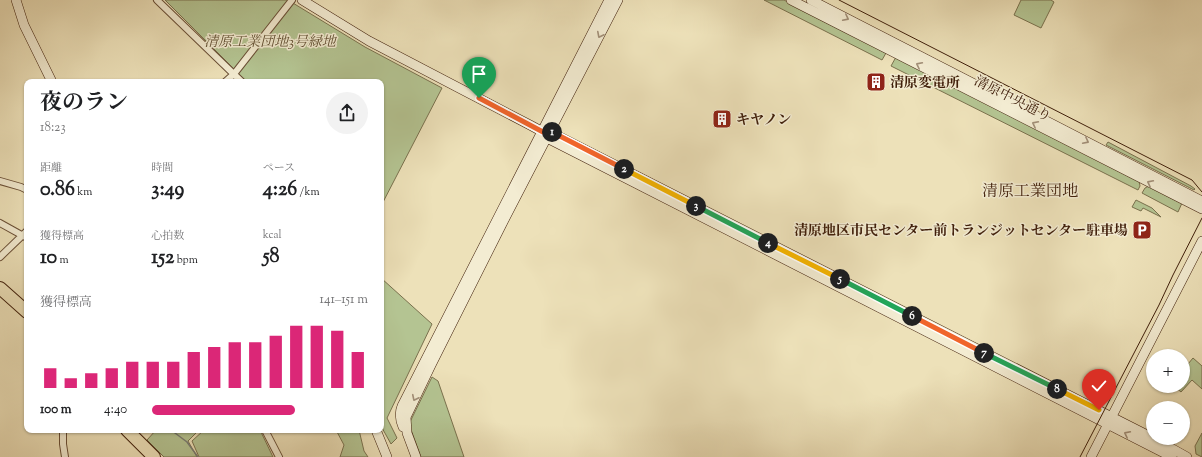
<!DOCTYPE html>
<html lang="ja">
<meta charset="utf-8">
<style>
body{margin:0;font-family:"Sorts Mill Goudy","Noto Serif JP",serif;background:#f2f2f2;color:#202124;height:100vh;display:flex;flex-direction:column;font-size:15px;white-space:nowrap}
*{box-sizing:border-box;margin:0}
p{font-size:13px;color:#757577}
.icon{flex:none;width:22px;height:22px;fill:none;stroke:currentColor;stroke-width:2;stroke-linecap:round;stroke-linejoin:round}
.map{position:relative;flex:1;overflow:hidden}
.sheet{position:absolute;left:24px;top:79px;width:360px;height:354px;display:flex;flex-direction:column;background:#fff;border-radius:8px;box-shadow:0 1px 3px #0004}
.sheet>*{flex:none}
.fabs{position:absolute;left:1146px;top:349px;display:grid;gap:8px}
.fabs a{display:grid;place-items:center;width:44px;height:44px;border-radius:50%;background:#fff;box-shadow:0 1px 3px #0004;font-size:20px}
.pin{position:absolute;display:grid;place-items:center;width:34px;height:34px;color:#fff;margin:-41px -17px;border-radius:50% 50% 50% 0;rotate:-45deg;box-shadow:0 0 4px #0007}
.pin .icon{rotate:45deg}
.km{position:absolute;width:20px;height:20px;margin:-10px;border-radius:50%;background:#222;color:#fff;font-size:11px;line-height:20px;text-align:center}
.round{display:grid;place-items:center;flex:none;width:42px;height:42px;border-radius:21px;background:#f2f2f2}
.headline{display:flex;align-items:center;justify-content:space-between;height:68px;padding:0 16px}
h1{font-size:22px;font-weight:700;line-height:30px}
.figures{display:grid;grid-template-columns:repeat(3,1fr);gap:6px;height:68px;padding:4px 16px}
.figures div{display:grid;align-content:center}
.figures b{font-size:20px;font-weight:700}
.figures small{font-size:11px;font-weight:400}
.figures p{font-size:11px}
.chart{height:112px;padding:8px 16px}
.chart p{display:flex;justify-content:space-between}
.chart svg{width:100%;height:72px;margin-top:4px;stroke:#db2777;stroke-width:6}
ul{padding:0 16px;list-style:none;font-size:13px}
li{display:grid;grid-template-columns:64px 48px 1fr;align-items:center;height:30px}
li i{height:10px;border-radius:5px;background:#db2777}
.map>svg:first-child{display:block}
.green{fill:#b4c492;stroke:#7a714e}
.lines{fill:none;stroke-linecap:round;stroke-linejoin:round}
.stream{stroke:#787c74;stroke-width:1.5}
.street-casing{stroke:#6a4f36;stroke-width:8}
.secondary-casing{stroke:#3f1e0a;stroke-width:10}
.highway-casing{stroke:#3f1e0a;stroke-width:14}
.street{stroke:#f3ecd2;stroke-width:6}
.secondary{stroke:#f3ecd2;stroke-width:9}
.highway{stroke:#ede1b9;stroke-width:12}
.tram{stroke:#3f1e0a;stroke-width:1}
.oneway{stroke:#a28f78}
.split-1-casing{stroke:#fff;stroke-width:8}
.split-2-casing{stroke:#fff;stroke-width:8}
.split-3-casing{stroke:#fff;stroke-width:8}
.split-4-casing{stroke:#fff;stroke-width:8}
.split-5-casing{stroke:#fff;stroke-width:8}
.split-6-casing{stroke:#fff;stroke-width:8}
.split-7-casing{stroke:#fff;stroke-width:8}
.split-8-casing{stroke:#fff;stroke-width:8}
.split-9-casing{stroke:#fff;stroke-width:8}
.split-1{stroke:#f0652b;stroke-width:5}
.split-2{stroke:#f0652b;stroke-width:5}
.split-3{stroke:#f5b400;stroke-width:5}
.split-4{stroke:#22a559;stroke-width:5}
.split-5{stroke:#f5b400;stroke-width:5}
.split-6{stroke:#22a559;stroke-width:5}
.split-7{stroke:#f0652b;stroke-width:5}
.split-8{stroke:#22a559;stroke-width:5}
.split-9{stroke:#f5b400;stroke-width:5}
.labels{text-anchor:middle;stroke-width:3;stroke-linejoin:round;paint-order:stroke}
.park-label{font-size:14px;font-style:italic;fill:#625033;stroke:#f3ecd2}
.poi-label{font-size:14px;font-weight:bold;fill:#3f1e0a;stroke:#f3ecd2;text-anchor:start}
.street-label{font-size:14px;fill:#3f1e0a;stroke:#f3ecd2}
.quarter-label{font-size:16px;fill:#3f1e0a;stroke:#f3ecd2}
</style>
<div class="map">
<svg width="1202" height="457" viewBox="0 0 1202 457">
<rect width="100%" height="100%" fill="#ede1b9"/>
<filter id="stains"><feTurbulence type="fractalNoise" baseFrequency=".005" numOctaves="4"/><feColorMatrix values="0 0 0 0 .2 0 0 0 0 .09 0 0 0 0 .02 0 0 0 .5 -.17"/></filter>
<radialGradient id="worn" r=".72"><stop offset=".6" stop-color="#630" stop-opacity="0"/><stop offset="1" stop-color="#630" stop-opacity=".3"/></radialGradient>
<path class="green" d="M165 0H288L365 47 442 88 381 206V82H247Z
M764 0H784L886 53 882 60Z
M1021 0H1051L1054 2 1041 28 1014 15Z
M896 57 1139 181 1140 186 1138 190 891 66Z
M1108 142 1191 186 1195 189 1194 190 1106 145Z
M1149 186 1182 203 1178 212 1142 193 1145 188Z
M1136 200 1152 208 1161 217 1143 208 1141 211 1132 207Z
M381 278 432 324 387 418 397 438 391 444 381 426Z
M1193 358 1202 366V389L1192 380 1181 392 1174 386H1183V370Z
M432 377 438 381 464 457H421L409 424Z
M156 430H199L188 441 197 457H164L147 440Z
M204 430H260L273 457H199L192 441Z
M336 430H359L364 451 368 457H340L344 445Z
M1202 433V457L1196 454 1195 446Z"/>
<g class="lines">
<path class="stream" d="M171 430 187 442 198 457"/>
<defs>
<path id="street" d="M157 0 242 82
M225 82 234 74 292 0
M0 181 21 187 27 190
M0 223 27 238
M0 257 27 231
M63 430V444L65 457
M265 430 279 457"/>
<path id="secondary" d="M16 0 24 25 52 82
M302 0 369 41 530 125 543 132 547 138 1172 457
M791 0 1202 209
M811 0 1202 201
M543 132H550L1153 438
M403 427C400 420 399 413 402 406L609 0
M376 430 387 457
M1153 438 1187 457
M416 457 407 433 406 417 431 365 504 220 618 0
M1091 457 1202 241"/>
<path id="highway" d="M0 288 27 312
M127 430 154 457"/>
</defs>
<use href="#street" class="street-casing"/>
<use href="#secondary" class="secondary-casing"/>
<use href="#highway" class="highway-casing"/>
<use href="#street" class="street"/>
<use href="#secondary" class="secondary"/>
<use href="#highway" class="highway"/>
<path class="tram" d="M839 0 1192 180 1202 192
M1080 457 1159 305 1173 275 1202 218"/>
</g>
<defs><path id="oneway-chevron" d="M-2-3.5L2.5 0L-2 3.5" fill="none" stroke-width="1.6" stroke-linecap="round" stroke-linejoin="round"/></defs>
<g class="oneway">
<use href="#oneway-chevron" transform="translate(846 18) rotate(27)"/>
<use href="#oneway-chevron" transform="translate(600 35) rotate(117)"/>
<use href="#oneway-chevron" transform="translate(919 65) rotate(-153)"/>
<use href="#oneway-chevron" transform="translate(1035 124) rotate(-153)"/>
<use href="#oneway-chevron" transform="translate(1086 141) rotate(27)"/>
<use href="#oneway-chevron" transform="translate(1150 183) rotate(-153)"/>
<use href="#oneway-chevron" transform="translate(415 398) rotate(116)"/>
<use href="#oneway-chevron" transform="translate(1127 434) rotate(-153)"/>
</g>
<g class="lines">
<defs>
<path id="split-1" d="M479 98 543 132H552"/>
<path id="split-2" d="M552 132 624 169"/>
<path id="split-3" d="M624 169 696 206"/>
<path id="split-4" d="M696 206 768 243"/>
<path id="split-5" d="M768 243 840 279"/>
<path id="split-6" d="M840 279 912 316"/>
<path id="split-7" d="M912 316 984 353"/>
<path id="split-8" d="M984 353 1057 389"/>
<path id="split-9" d="M1057 389 1099 410"/>
</defs>
<use href="#split-1" class="split-1-casing"/>
<use href="#split-2" class="split-2-casing"/>
<use href="#split-3" class="split-3-casing"/>
<use href="#split-4" class="split-4-casing"/>
<use href="#split-5" class="split-5-casing"/>
<use href="#split-6" class="split-6-casing"/>
<use href="#split-7" class="split-7-casing"/>
<use href="#split-8" class="split-8-casing"/>
<use href="#split-9" class="split-9-casing"/>
<use href="#split-1" class="split-1"/>
<use href="#split-2" class="split-2"/>
<use href="#split-3" class="split-3"/>
<use href="#split-4" class="split-4"/>
<use href="#split-5" class="split-5"/>
<use href="#split-6" class="split-6"/>
<use href="#split-7" class="split-7"/>
<use href="#split-8" class="split-8"/>
<use href="#split-9" class="split-9"/>
</g>
<defs>
<symbol id="building-square" viewBox="-11 -11 22 22"><rect x="-9" y="-9" width="18" height="18" rx="4" fill="#8f2418" stroke="#f3ecd2"/><path d="M-4-6H4V6H1V3H-1V6H-4ZM-2.5-4.3h1.7v1.8h-1.7ZM.8-4.3h1.7v1.8H.8ZM-2.5-1h1.7V.8h-1.7ZM.8-1h1.7V.8H.8Z" fill="#fff"/></symbol>
<symbol id="parking-square" viewBox="-11 -11 22 22"><rect x="-9" y="-9" width="18" height="18" rx="4" fill="#8f2418" stroke="#f3ecd2"/><path d="M-3.5-5.5H1a3.5 3.5 0 0 1 0 7H-1V5.5H-3.5ZM-1-3.4V-.6H.8a1.4 1.4 0 0 0 0-2.8Z" fill="#fff"/></symbol>
</defs>
<g fill-rule="evenodd">
<use href="#building-square" x="865" y="71" width="22" height="22"/>
<use href="#building-square" x="711" y="108" width="22" height="22"/>
<use href="#parking-square" x="1131" y="219" width="22" height="22"/>
</g>
<g class="labels">
<g class="park-label">
<text x="270" y="46">清原工業団地3号緑地</text>
</g>
<g class="poi-label">
<text x="890" y="87">清原変電所</text>
<text x="736" y="124">キヤノン</text>
<text x="1128" y="235" text-anchor="end">清原地区市民センター前トランジットセンター駐車場</text>
</g>
<g class="street-label">
<text transform="translate(1013 98) rotate(27)" y="5">清原中央通り</text>
</g>
<g class="quarter-label">
<text x="1030" y="196">清原工業団地</text>
</g>
</g>
<rect width="100%" height="100%" filter="url(#stains)"/>
<rect width="100%" height="100%" fill="url(#worn)"/>
</svg>
<div class="fabs">
<a>+</a>
<a>−</a>
</div>
<div class="pin" style="left:479px;top:98px;background:#1e9e55"><svg class="icon" aria-label="arrive" viewBox="0 0 24 24"><path d="M6 21V4h12l-3 4 3 4H6"/></svg></div>
<div class="pin" style="left:1099px;top:410px;background:#d93025"><svg class="icon" aria-label="check" viewBox="0 0 24 24"><path d="M5 12l5 5 9-10"/></svg></div>
<b class="km" style="left:552px;top:132px">1</b>
<b class="km" style="left:624px;top:169px">2</b>
<b class="km" style="left:696px;top:206px">3</b>
<b class="km" style="left:768px;top:243px">4</b>
<b class="km" style="left:840px;top:279px">5</b>
<b class="km" style="left:912px;top:316px">6</b>
<b class="km" style="left:984px;top:353px">7</b>
<b class="km" style="left:1057px;top:389px">8</b>
<section class="sheet">
<div class="headline"><div><h1>夜のラン</h1><p>18:23</p></div><a class="round"><svg class="icon" aria-label="share" viewBox="0 0 24 24"><path d="M12 15V3M7 8l5-5 5 5M5 13v7h14v-7"/></svg></a></div>
<div class="figures">
<div><p>距離</p><b>0.86<small> km</small></b></div>
<div><p>時間</p><b>3:49</b></div>
<div><p>ペース</p><b>4:26<small> /km</small></b></div>
</div>
<div class="figures">
<div><p>獲得標高</p><b>10<small> m</small></b></div>
<div><p>心拍数</p><b>152<small> bpm</small></b></div>
<div><p>kcal</p><b>58</b></div>
</div>
<div class="chart"><p><span>獲得標高</span>141–151 m</p>
<svg viewBox="0 0 160 44" preserveAspectRatio="none"><path d="M5 44V32M15 44V38M25 44V35M35 44V32M45 44V28M55 44V28M65 44V28M75 44V22M85 44V19M95 44V16M105 44V16M115 44V12M125 44V6M135 44V6M145 44V9M155 44V22"/></svg>
</div>
<ul>
<li><b>100 m</b>4:40<i style="width:66%"></i></li>
</ul>
</section>
</div>
